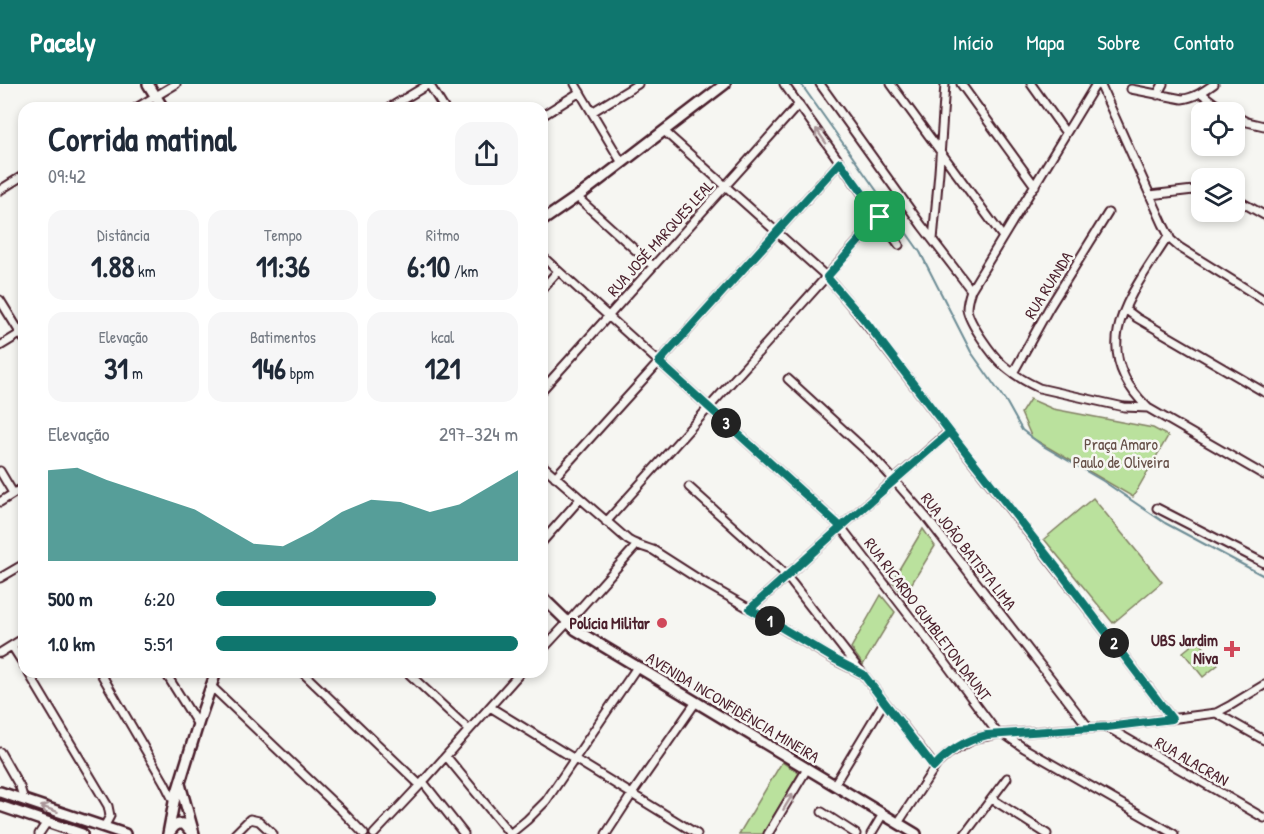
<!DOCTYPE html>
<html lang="pt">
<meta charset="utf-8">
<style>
body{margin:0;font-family:"Patrick Hand",sans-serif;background:#f6f6f7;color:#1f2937;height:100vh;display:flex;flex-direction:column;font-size:22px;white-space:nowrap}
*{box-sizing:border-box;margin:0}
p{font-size:20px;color:#747a83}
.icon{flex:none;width:33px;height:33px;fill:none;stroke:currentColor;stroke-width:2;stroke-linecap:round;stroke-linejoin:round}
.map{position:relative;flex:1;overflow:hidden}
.sheet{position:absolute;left:18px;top:18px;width:530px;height:576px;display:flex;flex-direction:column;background:#fff;border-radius:18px;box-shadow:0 3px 9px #0003}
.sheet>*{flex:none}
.tools{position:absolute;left:1191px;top:18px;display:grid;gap:12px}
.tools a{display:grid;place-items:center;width:54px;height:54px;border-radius:12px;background:#fff;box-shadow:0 3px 9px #0003;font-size:30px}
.pin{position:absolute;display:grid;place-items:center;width:51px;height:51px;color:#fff;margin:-26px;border-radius:12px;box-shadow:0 3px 9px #0006}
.km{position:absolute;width:30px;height:30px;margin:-15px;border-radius:50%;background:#222;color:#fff;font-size:16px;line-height:30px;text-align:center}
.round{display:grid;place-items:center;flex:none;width:63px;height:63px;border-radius:18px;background:#f6f6f7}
.headline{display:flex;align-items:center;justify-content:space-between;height:102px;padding:0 30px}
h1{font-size:33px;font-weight:700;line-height:45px}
.metrics{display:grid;grid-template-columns:repeat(3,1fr);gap:9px;height:102px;padding:6px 30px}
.metrics div{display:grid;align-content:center;border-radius:15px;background:#f6f6f7;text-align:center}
.metrics b{font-size:30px;font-weight:700}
.metrics small{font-size:16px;font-weight:400}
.metrics p{font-size:16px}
.chart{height:168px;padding:12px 30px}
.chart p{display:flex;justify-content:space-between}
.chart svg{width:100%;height:108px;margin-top:6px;fill:#0f766e;opacity:.7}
ul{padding:0 30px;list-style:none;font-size:20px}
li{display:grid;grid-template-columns:96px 72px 1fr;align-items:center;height:45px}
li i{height:15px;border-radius:8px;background:#0f766e}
header{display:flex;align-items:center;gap:36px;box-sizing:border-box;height:84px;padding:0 30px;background:#0f766e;color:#fff}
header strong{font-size:28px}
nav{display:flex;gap:33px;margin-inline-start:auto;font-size:21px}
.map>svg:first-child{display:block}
.green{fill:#bae19d;stroke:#828064;stroke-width:1.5}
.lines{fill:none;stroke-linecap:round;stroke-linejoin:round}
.stream{stroke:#6c8c95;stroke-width:2}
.street-casing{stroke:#4a1f2b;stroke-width:11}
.secondary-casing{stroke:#4a1f2b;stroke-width:14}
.street{stroke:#f6f6f2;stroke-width:7}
.secondary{stroke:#f6f6f2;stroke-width:9}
.oneway{stroke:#a99598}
.route-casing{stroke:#fff;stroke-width:12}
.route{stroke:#0f766e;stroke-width:8}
.poi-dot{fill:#d1495b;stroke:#f6f6f2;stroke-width:2}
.labels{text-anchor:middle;stroke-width:5;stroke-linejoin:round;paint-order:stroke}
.street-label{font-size:16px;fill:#4a1f2b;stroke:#f6f6f2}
.park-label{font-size:16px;fill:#665048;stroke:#f6f6f2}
.poi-label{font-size:16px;font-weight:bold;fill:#4a1f2b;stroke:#f6f6f2;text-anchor:end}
</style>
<header>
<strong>Pacely</strong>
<nav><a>Início</a><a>Mapa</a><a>Sobre</a><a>Contato</a></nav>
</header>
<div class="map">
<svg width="1264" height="750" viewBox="0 0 1264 750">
<rect width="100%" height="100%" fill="#f6f6f2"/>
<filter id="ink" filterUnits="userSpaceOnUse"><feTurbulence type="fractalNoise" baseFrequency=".0167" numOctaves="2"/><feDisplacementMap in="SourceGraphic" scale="12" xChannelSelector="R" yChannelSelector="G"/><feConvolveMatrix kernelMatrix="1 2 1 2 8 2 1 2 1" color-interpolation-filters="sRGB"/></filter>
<g filter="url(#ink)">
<path class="green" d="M1030 315 1053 325 1153 344 1168 352 1133 413 1032 354 1021 329Z
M1093 414 1162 498 1113 539 1044 455Z
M923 445 935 462 904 512 892 497Z
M881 511 895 528 863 581 851 564Z
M1198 556 1218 581 1203 593 1183 568Z
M782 678 799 689 763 750H739Z"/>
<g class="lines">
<path class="stream" d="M801 0 920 168 971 268 1007 319 1022 346 1043 362 1103 397 1165 439 1264 492"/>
<defs>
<path id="street" d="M429 0 444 24
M575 0 622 79
M784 0 899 161
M820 0 922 142 971 206
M891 0 1003 153
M961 0 1035 102
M1031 0 1066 49
M1096 0 971 206C969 212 967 218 967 225 969 239 992 271 1003 281 1014 291 1026 298 1039 304L1124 323 1148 324
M1100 0 1163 140 1171 156 1179 163 1264 216
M1131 5 1182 15C1194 14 1204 7 1214 0
M1201 9 1214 19 1231 28
M1157 11 1163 0
M136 24 176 0
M389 24 429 0
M592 28 638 0
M1234 31 1247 38 1264 42
M542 32 580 8
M664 47 827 193C871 243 910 297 951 350 1025 445 1100 539 1172 635
M0 106 24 91
M1150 111 1202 105
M577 113 653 182
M1234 114 1264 131
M1169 151C1132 210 1084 262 1148 324L1264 391
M933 156 939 88 945 0
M542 172 841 443 944 577 998 650
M542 205 558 187
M0 216 24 255
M1125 225 1137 234 1264 308
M0 262 23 248
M1013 289 1049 224 1108 129
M788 295 873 373 894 396 926 433 1089 644
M542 306 799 20
M542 381 628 456C636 461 644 463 653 466L703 498 750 525 835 576 863 590
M0 387 13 409
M555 393 840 78
M689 403 781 486 792 499 935 683
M0 418 24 403
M1157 424 1264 479
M606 438 880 133
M542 458 580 415
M0 494 24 480
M750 525 841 443 949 348
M12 562 24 581
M542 566 568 538 636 462
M0 569 24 554
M28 588 108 722 110 732 104 743
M100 588 164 698 174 718
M165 588 198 641
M302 588 420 701
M407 588 469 646
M211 602 342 727 364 750
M490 623 697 750
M1216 629 1264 656
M1107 643 1264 734
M1004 650 1024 664 1174 750
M0 668 20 703 24 716
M446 672 510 750
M423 698 464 750
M834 701 884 618
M992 715 1047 750
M822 728 856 750
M898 739 937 680 948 670 976 654 998 650 1107 643 1216 629 1231 621 1264 601
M39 750 47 738
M235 750 250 735 259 737 273 750
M374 750 420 701 521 588
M510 750 527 736 546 717 637 583
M606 750 634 707 696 618
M768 750 807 685
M871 750 883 730
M965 750 1007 694"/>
<path id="secondary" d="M148 0 163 24
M542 137 584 108 725 0
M542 513 576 546 916 750
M180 700 194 750
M0 708 125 750
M0 722 82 750
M168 750 174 718 199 637 216 588
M169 750C173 743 176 739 184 740L191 748"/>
</defs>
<use href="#street" class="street-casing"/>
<use href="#secondary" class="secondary-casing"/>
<use href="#street" class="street"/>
<use href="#secondary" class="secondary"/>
</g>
<defs><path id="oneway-shaft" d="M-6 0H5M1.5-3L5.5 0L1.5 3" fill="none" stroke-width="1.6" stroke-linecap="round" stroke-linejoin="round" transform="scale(1.5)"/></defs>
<g class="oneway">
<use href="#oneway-shaft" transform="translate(821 52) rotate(-125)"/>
<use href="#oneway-shaft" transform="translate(788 718) rotate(-59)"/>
<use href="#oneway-shaft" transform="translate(49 725) rotate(-162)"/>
</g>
</g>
<g class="lines" filter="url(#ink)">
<defs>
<path id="route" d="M880 133 827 193 866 238 950 348 841 443 750 525 836 576 863 590 934 683C948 667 967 656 987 651L1107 643 1172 635 1057 484 950 348 841 443 659 278 840 78 880 133"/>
</defs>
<use href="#route" class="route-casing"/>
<use href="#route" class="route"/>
</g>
<g class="poi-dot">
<circle cx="662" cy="539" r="6"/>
<path d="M1229 556h6v6h6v6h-6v6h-6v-6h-6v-6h6z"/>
</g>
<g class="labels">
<g class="street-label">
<text transform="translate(660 154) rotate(-48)" y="6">RUA JOSÉ MARQUES LEAL</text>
<text transform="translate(1048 201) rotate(-58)" y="6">RUA RUANDA</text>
<text transform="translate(969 467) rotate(52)" y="6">RUA JOÃO BATISTA LIMA</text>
<text transform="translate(928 535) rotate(53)" y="6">RUA RICARDO GUMBLETON DAUNT</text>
<text transform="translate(733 623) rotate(31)" y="6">AVENIDA INCONFIDÊNCIA MINEIRA</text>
<text transform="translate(1192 677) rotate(30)" y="6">RUA ALACRAN</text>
</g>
<g class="park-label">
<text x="1121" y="366">Praça Amaro<tspan x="1121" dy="18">Paulo de Oliveira</tspan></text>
</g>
<g class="poi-label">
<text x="650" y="545">Polícia Militar</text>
<text x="1218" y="562">UBS Jardim<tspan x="1218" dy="18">Niva</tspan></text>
</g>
</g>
</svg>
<div class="tools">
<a><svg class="icon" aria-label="locate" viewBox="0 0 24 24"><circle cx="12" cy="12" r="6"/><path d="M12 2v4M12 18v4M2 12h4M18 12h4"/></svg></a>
<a><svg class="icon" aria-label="layers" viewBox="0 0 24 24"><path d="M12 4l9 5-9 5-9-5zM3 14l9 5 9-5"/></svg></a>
</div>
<div class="pin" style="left:880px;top:133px;background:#1e9e55"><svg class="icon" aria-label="arrive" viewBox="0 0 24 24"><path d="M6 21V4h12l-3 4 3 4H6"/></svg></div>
<b class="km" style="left:770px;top:537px">1</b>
<b class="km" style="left:1114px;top:559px">2</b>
<b class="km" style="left:726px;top:339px">3</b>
<section class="sheet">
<div class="headline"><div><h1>Corrida matinal</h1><p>09:42</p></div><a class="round"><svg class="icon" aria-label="share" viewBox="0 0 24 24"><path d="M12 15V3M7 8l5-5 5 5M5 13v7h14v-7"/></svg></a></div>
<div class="metrics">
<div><p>Distância</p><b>1.88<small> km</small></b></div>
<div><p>Tempo</p><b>11:36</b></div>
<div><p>Ritmo</p><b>6:10<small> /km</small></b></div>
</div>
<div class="metrics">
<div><p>Elevação</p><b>31<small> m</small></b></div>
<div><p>Batimentos</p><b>146<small> bpm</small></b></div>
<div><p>kcal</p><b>121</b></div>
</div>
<div class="chart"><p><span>Elevação</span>297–324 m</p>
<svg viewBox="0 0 160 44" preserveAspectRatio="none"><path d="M0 44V7L10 6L20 11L30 15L40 19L50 23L60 30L70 37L80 38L90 32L100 24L110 19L120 20L130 24L140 21L150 14L160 7V44z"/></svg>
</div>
<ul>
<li><b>500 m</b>6:20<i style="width:73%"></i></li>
<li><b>1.0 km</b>5:51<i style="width:100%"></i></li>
</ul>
</section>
</div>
